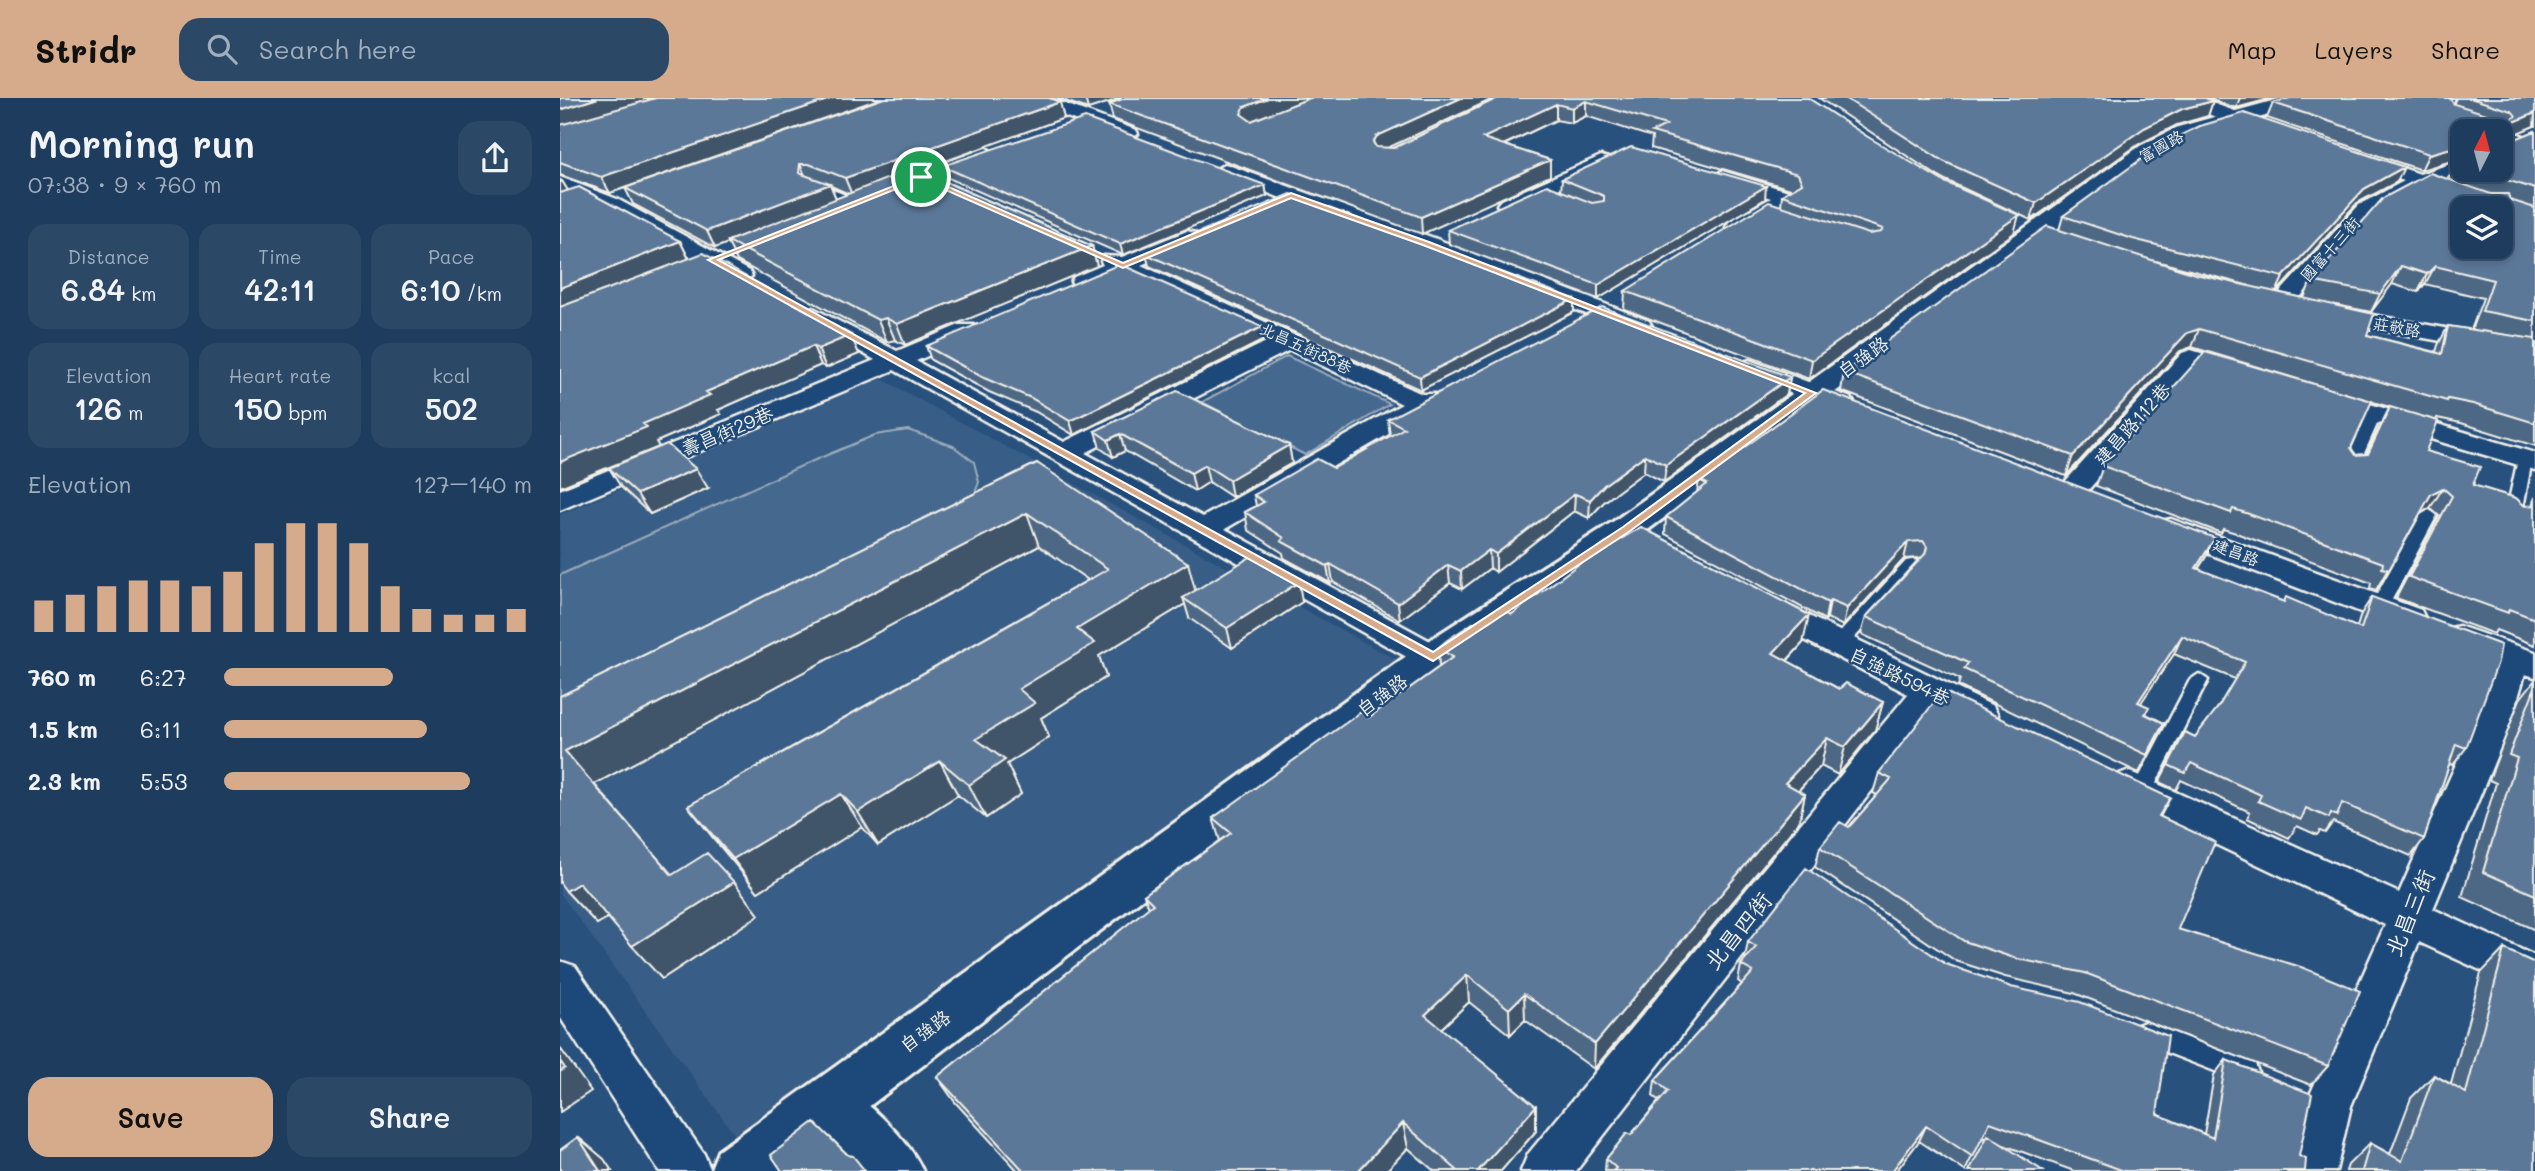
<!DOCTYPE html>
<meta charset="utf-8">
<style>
body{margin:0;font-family:Mali,"LXGW WenKai TC",sans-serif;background:#2b4867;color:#f1f3f6;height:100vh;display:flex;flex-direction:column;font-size:26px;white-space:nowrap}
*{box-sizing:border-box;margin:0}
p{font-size:23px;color:#a1aebc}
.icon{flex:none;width:38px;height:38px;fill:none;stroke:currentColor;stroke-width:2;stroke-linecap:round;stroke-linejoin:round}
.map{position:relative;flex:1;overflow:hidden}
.details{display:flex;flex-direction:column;background:#1e3d5e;width:560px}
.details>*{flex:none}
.needle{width:46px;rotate:6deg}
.controls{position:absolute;left:1890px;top:21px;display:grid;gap:14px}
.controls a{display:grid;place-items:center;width:63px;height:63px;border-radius:14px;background:#1e3d5e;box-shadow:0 4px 10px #0003,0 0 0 2px #3c5673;font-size:35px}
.pin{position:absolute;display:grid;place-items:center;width:60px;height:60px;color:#fff;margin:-30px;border:4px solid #fff;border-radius:50%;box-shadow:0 2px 7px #0007}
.round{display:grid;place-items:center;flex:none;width:74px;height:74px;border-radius:21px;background:#2b4867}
.headline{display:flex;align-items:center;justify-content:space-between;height:119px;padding:0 28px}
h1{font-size:38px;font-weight:600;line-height:52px}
.metrics{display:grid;grid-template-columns:repeat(3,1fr);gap:10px;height:119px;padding:7px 28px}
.metrics div{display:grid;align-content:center;border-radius:18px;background:#2b4867;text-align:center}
.metrics b{font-size:30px;font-weight:600}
.metrics small{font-size:19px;font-weight:400}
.metrics p{font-size:19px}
.chart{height:196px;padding:14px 28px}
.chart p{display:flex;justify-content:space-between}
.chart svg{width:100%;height:126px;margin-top:7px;stroke:#d6ab8b;stroke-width:6}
.cta{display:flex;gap:14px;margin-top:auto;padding:14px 28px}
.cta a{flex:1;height:80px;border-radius:21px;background:#d6ab8b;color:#111;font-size:28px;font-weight:600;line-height:80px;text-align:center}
.cta a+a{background:#2b4867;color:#f1f3f6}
ul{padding:0 28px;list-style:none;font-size:23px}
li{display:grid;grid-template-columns:112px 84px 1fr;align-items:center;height:52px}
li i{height:18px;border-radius:9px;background:#d6ab8b}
header{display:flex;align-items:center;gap:42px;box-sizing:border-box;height:98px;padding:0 35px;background:#d6ab8b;color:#111}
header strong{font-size:33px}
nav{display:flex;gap:38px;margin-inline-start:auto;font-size:24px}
.search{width:490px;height:63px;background:#2b4867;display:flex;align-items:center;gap:18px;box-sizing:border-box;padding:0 24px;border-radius:21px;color:#a1aebc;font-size:26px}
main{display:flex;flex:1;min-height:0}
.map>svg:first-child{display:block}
.built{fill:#375d86}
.green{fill:#45688e;stroke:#9cacbb;stroke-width:2}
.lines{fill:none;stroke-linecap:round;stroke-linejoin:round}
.lane-casing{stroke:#f4f1e8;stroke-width:5}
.street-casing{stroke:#f4f1e8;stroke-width:5}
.secondary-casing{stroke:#f4f1e8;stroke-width:6}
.lane{fill:#1f4a7a;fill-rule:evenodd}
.street{fill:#1f4a7a;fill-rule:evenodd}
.secondary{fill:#1f4a7a;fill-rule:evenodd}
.wall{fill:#4e6784;stroke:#f4f1e8;stroke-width:2;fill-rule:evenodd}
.shaded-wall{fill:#40546b;stroke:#f4f1e8;stroke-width:2}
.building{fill:#5b7899;stroke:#f4f1e8;stroke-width:2;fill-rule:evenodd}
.route{fill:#d6ab8b;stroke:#fff;stroke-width:2;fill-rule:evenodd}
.labels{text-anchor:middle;stroke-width:5;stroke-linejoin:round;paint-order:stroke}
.far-street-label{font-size:16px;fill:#f4f1e8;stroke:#1f4a7a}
.street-label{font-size:19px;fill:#f4f1e8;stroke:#1f4a7a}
.near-street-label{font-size:23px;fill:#f4f1e8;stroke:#1f4a7a}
</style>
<header>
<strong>Stridr</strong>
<div class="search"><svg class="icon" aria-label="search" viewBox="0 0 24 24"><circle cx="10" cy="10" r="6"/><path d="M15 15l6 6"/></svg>Search here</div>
<nav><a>Map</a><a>Layers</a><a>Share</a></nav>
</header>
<main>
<section class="details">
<div class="headline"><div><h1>Morning run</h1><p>07:38 · 9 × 760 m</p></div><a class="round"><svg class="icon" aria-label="share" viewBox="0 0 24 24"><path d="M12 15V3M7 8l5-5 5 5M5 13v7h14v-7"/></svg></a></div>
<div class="metrics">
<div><p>Distance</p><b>6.84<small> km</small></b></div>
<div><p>Time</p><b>42:11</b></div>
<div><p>Pace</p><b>6:10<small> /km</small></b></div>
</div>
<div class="metrics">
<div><p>Elevation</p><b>126<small> m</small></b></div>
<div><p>Heart rate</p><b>150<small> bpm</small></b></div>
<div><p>kcal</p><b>502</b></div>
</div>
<div class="chart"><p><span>Elevation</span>127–140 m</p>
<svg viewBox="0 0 160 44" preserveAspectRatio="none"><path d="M5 44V33M15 44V31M25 44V28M35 44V26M45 44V26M55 44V28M65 44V23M75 44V13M85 44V6M95 44V6M105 44V13M115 44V28M125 44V36M135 44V38M145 44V38M155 44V36"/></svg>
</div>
<ul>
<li><b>760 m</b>6:27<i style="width:55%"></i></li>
<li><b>1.5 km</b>6:11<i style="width:66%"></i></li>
<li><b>2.3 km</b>5:53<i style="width:80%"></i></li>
</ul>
<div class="cta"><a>Save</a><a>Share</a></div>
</section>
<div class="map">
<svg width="1975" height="1073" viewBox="0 0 1975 1073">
<rect width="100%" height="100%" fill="#28517e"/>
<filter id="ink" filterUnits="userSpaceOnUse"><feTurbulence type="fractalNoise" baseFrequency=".0143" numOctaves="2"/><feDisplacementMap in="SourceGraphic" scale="14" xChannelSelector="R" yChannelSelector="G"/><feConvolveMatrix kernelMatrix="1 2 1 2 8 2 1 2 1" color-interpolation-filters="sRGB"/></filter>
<g filter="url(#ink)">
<path class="built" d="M320 280 844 566 182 1047 0 795V417Z"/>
<path class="green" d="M727 258 830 306 745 357 642 304Z
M348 332 393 348 414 364 419 384 412 403 0 603V477L248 365 315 337Z"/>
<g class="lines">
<defs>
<path id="lane" d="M1941 30 1967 39 1968 41 1963 44 1941 36V33H1936Z
M247 85H255L303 104 294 106 247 89Z
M1815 311 1822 315 1797 371 1795 374H1785L1783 371 1808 315Z
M1965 357 1972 361 1961 421 1953 426 1945 421 1958 361Z
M1869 412 1877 417 1828 509 1819 515 1813 513 1810 509 1861 417Z
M1352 462 1358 463 1360 467 1358 471 1284 551H1272L1269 547 1272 543 1346 463Z
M1639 576 1648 582 1591 695 1588 700 1581 703 1574 700 1571 695 1630 582Z
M1585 924 1695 966 1698 974 1695 982 1686 985 1577 943 1573 935 1577 927Z"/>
<path id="street" d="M464 0H489L576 32 578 36 569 42 562 40 467 4Z
M1612 0H1638L1714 27 1716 31 1707 37 1700 35 1615 4Z
M426 50 436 56 433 60 333 97 326 99 316 93 319 89Z
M1798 55 1860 76 1902 62V72H1909L1880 82 1975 114V127L1941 116V110H1923L1862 89 1813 115 1729 212H1713L1709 207 1713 202 1799 107 1844 83 1791 65 1788 61Z
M1041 58 1048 60 1051 64 1048 68 954 111 947 113 937 107 940 103Z
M665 66 874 140 1089 223 1092 228 1089 233H1071L658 76 655 72Z
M1162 73 1235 95 1238 99 1185 134H1169L1166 129 1169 124 1211 100 1155 83 1152 79Z
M0 79 57 101 189 173 192 178 181 185 173 183 43 109 0 92Z
M627 133 635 135 638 140 635 145 581 167 862 296H877L881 302 877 308 665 431 885 551 890 559 885 567 873 571 861 567 334 272 0 412V392L315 262 245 222 241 217 245 212 253 210 337 253 399 227H417L420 232 417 237 356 263 504 344 710 242 562 176 522 191 511 184 514 179 543 167 541 163 544 158 562 159ZM730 252 842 306 643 419 525 355Z
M1767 209 1975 246V260L1759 221 1755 216 1759 211Z
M1631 252 1690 270 1694 275 1690 280 1681 283 1636 270 1522 399 1512 402 1502 399 1497 393 1502 387 1622 255Z
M1189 262 1291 300 1295 306 1291 312H1273L1180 275 1176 270 1180 265Z
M1766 293 1975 355V372L1757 307 1753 301 1757 295Z
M1611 421 1861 512 1865 520 1861 528 1849 531 1837 528 1600 437 1596 430 1600 423Z
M1206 497 1433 608 1438 617 1433 626 1420 630 1376 610 1016 1073H961L968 1056 1348 596 1195 516 1190 508 1195 500Z
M1899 528 1975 554V579L1965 576 1951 623 1873 811 1975 858V897L1859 844 1791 1008 1776 1073H1728L1745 1008 1825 827 1554 698 1548 688 1554 678 1567 673 1580 678 1839 795 1915 623 1934 565 1887 547 1882 539 1887 531Z
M0 863 15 868 144 1056 151 1073H99L0 919Z
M269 981C299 993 351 1043 363 1073H305L252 1020 246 1004 252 988Z"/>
<path id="secondary" d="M1723 0H1756L1753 4 1634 39 1596 58 1078 439 887 569 224 1073H150L158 1053 859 549 1054 423 1580 48 1618 29Z"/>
</defs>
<use href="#lane" class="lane-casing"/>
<use href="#street" class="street-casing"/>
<use href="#secondary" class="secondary-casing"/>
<use href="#lane" class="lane"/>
<use href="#street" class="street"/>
<use href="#secondary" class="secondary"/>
</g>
<path class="wall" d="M0 0 504 20 359 72 532 148 537 168 345 247 335 242 327 244 177 163 168 145 155 150 73 106 65 90 50 95 0 77ZM271 88 289 96 276 101Z
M497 0H562L528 11Z
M938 0H1248L1454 135 1249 281 1064 211 1065 193 1221 108 1222 97 1231 91 1091 50 1092 39 1026 18 1012 25 996 22 944 47 990 62V78L862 136 553 21 549 6 834 50Z
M1259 0H1645L1653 3 1648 18 1617 27 1579 46 1471 122 1379 79Z
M1646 0H1713L1676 10Z
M1730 0H1975V28H1974L1947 39V41L1951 43 1975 33V348L1901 325 1877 320 1866 353 1913 387 1965 408H1972L1975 399V547L1936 532 1934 536 1836 500 1879 418 1870 410 1860 415 1816 492 1810 490 1811 485 1676 435 1663 431 1661 435 1536 388 1543 368 1791 350 1796 357 1806 356 1830 309 1632 249 1620 253 1506 378 1281 293 1284 274 1499 132 1503 118 1837 84 1797 105 1717 194 1744 200 1751 183 1888 81 1896 66 1902 63V72H1941L1902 33 1861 72 1707 20 1713 5ZM1596 163 1690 188 1635 176ZM1832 186 1858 194 1865 186 1923 200 1911 232 1888 228 1878 247 1876 254 1807 237 1776 207 1811 214Z
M382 68 705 87 707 98 563 157 386 79Z
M1002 81 1205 101 1038 201 889 146 888 132 1001 93Z
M0 82 2 83 8 93 120 143 129 161 299 256 266 270 261 267 158 312 161 316 96 344 99 349 0 389Z
M586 156 1014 201V214L861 292 589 168Z
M702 229 704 242 514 337 476 314 429 294 371 262 366 248Z
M1230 279 1227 296 1104 384 1084 374 1044 404 1029 420 1014 413 936 474 930 470 902 491 890 485 840 522 773 484 770 485 724 460 723 455 688 432 685 414 696 408 694 397 774 370 830 338 828 321Z
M535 333 729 347 732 365 672 399 649 384 635 393 565 353 553 359 540 350Z
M477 365 635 492 742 504 672 550 629 520 625 506 539 558 546 579 481 620 489 639 447 666 461 696 426 720 398 697 318 747 302 729 198 794 154 741 128 708 528 482 479 448 34 686 112 777 174 784 199 817 102 881 48 819 37 826 6 793 0 598Z
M49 370 148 390 90 416 61 389Z
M1139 382 1655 440 1647 457 1638 471 1724 504 1797 529 1801 516 1812 499 1906 650 1893 667 1889 666 1864 741 1851 758 1773 724 1765 735 1760 733 1757 737 1737 728 1729 740 1687 720 1690 714 1621 682 1616 692 1599 684 1625 634 1635 639 1659 608 1675 581 1614 556 1580 605 1586 616 1604 625 1579 675 1398 588 1400 581 1301 536 1306 519 1359 461 1358 460 1344 461 1283 528 1267 520 1265 522 1105 436 1106 419 1137 394Z
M952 516 1243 545 1227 563 1279 591 1323 604 1315 632 1278 677 1261 668 1238 693 1245 696 1239 724 1034 971 965 922 950 937 909 904 881 931 976 1033 941 1073H874L848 1050 826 1073H458L395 1004 377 979 589 810 584 797 660 743 653 720 808 620 879 569 878 550 920 529Z
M1975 582V832L1902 799 1936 685 1929 682 1960 601Z
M1319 675 1610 700 1600 719 1618 831 1768 968 1751 987 1514 895 1445 879 1396 863 1255 769 1260 749 1289 729 1317 697 1313 695Z
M1188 844 1644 1036 1654 977 1666 962 1739 1058 1745 1073H1514L1422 1039 1405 1073 1359 1043 1336 1073H1045L1046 1061 1071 1037 1099 1003 1093 998 1095 982 1182 886 1178 883 1181 867 1186 861 1185 860Z
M1944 851 1975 1073H1786L1788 1067 1810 1045 1830 1056 1851 1000 1874 977 1891 986 1921 875Z"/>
<path class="shaded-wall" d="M38 0H95L0 30V12Z
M273 0H322L50 95 41 79Z
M525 0H562L528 11Z
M708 0H750L687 25 681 16 684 9Z
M901 0H935L819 54 813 44 817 38Z
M1680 0H1713L1676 10Z
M1892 0H1896L1891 11 1890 1Z
M1026 3V18L1012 25V10Z
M1653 3 1648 18 1617 27 1579 46 1471 122 1476 105 1584 30 1622 11Z
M500 4 504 20 292 97 285 80Z
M996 6V22L924 56 923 40Z
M1975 15 1974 28 1941 42 1947 27Z
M1902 47V60L1861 72 1869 56Z
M990 62V78L862 136 861 119Z
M240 66 247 82 239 75Z
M1844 69 1837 84 1797 105 1716 195 1723 179 1804 91Z
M2 83 12 99 0 104V84Z
M270 86 277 103 168 143V145L155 150 147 133Z
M705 87 707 98 563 157 560 146Z
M1206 88 1205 101 1038 201V187Z
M1459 117 1454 135 1249 281 1252 262Z
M120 143 129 161 0 212V190Z
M532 148 537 168 345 247 337 226Z
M1841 168 1832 186 1811 214 1820 196Z
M1875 168 1865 186 1858 194 1867 176Z
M1014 201V214L861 292 860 279Z
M326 220 335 242 327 244 318 222Z
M702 229 704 242 514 337 510 323Z
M1639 231 1632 249 1620 253 1506 378 1513 358 1627 235Z
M291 237 299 256 266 270 258 251Z
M253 248 261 267 158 312 161 316 96 344 99 349 0 389V364L146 294Z
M1230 279 1227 296 1104 384 1106 367Z
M560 336 565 353 553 359 548 342Z
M729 347 732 365 672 399 669 382Z
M1085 357 1084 374 1044 404 1029 420 1030 402 1044 387Z
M645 367 649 384 635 393 631 375Z
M136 371 148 390 90 416 77 396Z
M1883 390 1870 410 1859 416 1871 396Z
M1015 396 1014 413 936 474V456Z
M467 415 479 448 33 687 5 653Z
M1655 440 1647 457 1628 487 1636 470Z
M1348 444 1344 461 1283 528 1287 510Z
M929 452 930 470 902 491 901 473Z
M628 465 637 499 623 500 625 506 539 558 546 579 481 620 489 639 447 666 461 696 426 720 409 687 416 641 459 591 517 531Z
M770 466 773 484 770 485 767 468Z
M888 467 890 485 840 522 838 505Z
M739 484 742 504 672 550 667 530Z
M1270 503 1267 520 1265 522 1268 505Z
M1249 517 1243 545 1208 583 1213 555Z
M1622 538 1614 556 1570 621 1578 604Z
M1323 604 1315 632 1278 677 1285 649Z
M1267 640 1261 668 1219 713 1225 685Z
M380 663 398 697 318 747 298 714Z
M281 696 302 729 198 794 173 761Z
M1245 696 1239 724 1034 971 1035 946Z
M174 784 199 817 102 881 72 848Z
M19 785 50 818 37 826 6 793Z
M907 877 909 904 868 943 865 917Z
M964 896 965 922 950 937 949 911Z
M0 950 31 993 0 1014Z
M976 1008V1033L941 1073H918Z
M843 1025 848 1050 826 1073H798Z
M1366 1028 1359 1043 1336 1073H1332Z
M18 1039 44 1061 52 1073H40Z"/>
<path class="building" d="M0 0H38L0 12Z
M96 0H273L41 79 0 64V27Z
M324 0H489L500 4 285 80 249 66H240L239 75 270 86 147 133 65 90Z
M565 0H708L684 9 681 16 691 23 750 0H901L817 38 813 44 816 49 834 50 938 0H1248L1308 39 1383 83 1459 117 1252 262 1065 193 1209 104 1309 136 1321 134 1323 131 1222 97 1242 85 1238 76 1092 34 1106 27 1026 3 1012 10 996 6 923 40 990 62 861 119 549 6Z
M1285 0H1645L1653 3 1622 11 1584 30 1476 105 1383 63Z
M1730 0H1892L1890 1 1894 6 1949 23 1956 18 1952 13 1910 0H1975V15L1947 27V41L1951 43 1975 33V91L1915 72H1941V33H1902V47L1869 56 1713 5Z
M1684 15 1844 69 1804 91 1723 179 1573 141 1503 118 1602 46 1640 28Z
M525 20 705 87 560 146 382 68Z
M1071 49 1206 88 1038 187 888 132 987 87 1032 105 1044 103V98L1002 81Z
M354 70 532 148 337 226 326 220 318 222 168 143Z
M1870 75 1931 96H1948L1950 102 1975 110V223L1922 213 1933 182 1875 168 1867 176 1841 168 1820 196 1751 183 1823 100ZM1902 110H1941V149H1902Z
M19 89 120 143 0 190V95Z
M731 96 1014 201 860 279 586 156Z
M1487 128 1635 176 1814 216 1807 237 1882 256 1888 228 1975 241V325L1913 306 1888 301 1887 303 1639 231 1627 235 1513 358 1284 274Z
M143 155 291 237 258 251 253 248 146 294 150 297 83 326 87 329 0 364V209Z
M560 166 702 229 510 323 471 300 424 280 366 248Z
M1042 209 1230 279 1106 367 1085 357 1044 387 1030 402 1015 396 936 456 929 452 901 473 888 467 838 505 770 466 767 468 721 443 724 440 685 414 704 404 694 397 757 361 774 370 844 330 828 321Z
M1645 254 1812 303 1791 350 1796 357 1808 356 1830 309 1878 323 1866 353 1920 369 1913 387 1956 400 1965 408 1975 407V521L1949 511 1948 515 1849 479 1892 398 1883 390 1871 396 1829 472 1822 470 1823 465 1686 415 1673 411 1671 415 1543 368Z
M1263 292 1655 440 1636 470 1724 504 1726 499 1801 531 1812 499 1941 547 1938 564 1906 650 1896 646 1864 741 1782 705 1777 718 1771 715 1769 720 1746 710 1741 722 1698 703 1701 697 1631 665 1625 675 1608 667 1625 634 1635 639 1659 608 1685 564 1622 538 1578 604 1589 609 1585 616 1604 625 1587 657 1404 571 1408 565 1306 519 1365 456 1367 449 1363 443 1348 444 1287 510 1270 503 1268 505 1106 419 1147 386 1139 382Z
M617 293 729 347 669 382 645 367 631 375 560 336 548 342 535 333Z
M107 346 136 371 77 396 49 370Z
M477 365 628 465 517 531 535 545 459 591 475 605 416 641 445 662 409 687 380 663 298 714 281 696 173 761 128 708 548 471 467 415 5 653 112 777 147 755 174 784 72 848 19 785 6 793 0 785V598Z
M1081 429 1249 517 1213 555 1279 591 1286 585 1323 604 1285 649 1267 640 1225 685 1245 696 1035 946 964 896 949 911 907 877 865 917 976 1008 918 1073H898L843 1025 798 1073H464L377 979 593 806 584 797 671 735 653 720 801 614 808 620 893 559 878 550 886 543 913 525 920 529 945 512 952 516 1052 441 1056 444Z
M692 458 739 484 667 530 623 500Z
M1975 589V797L1923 774 1957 660 1949 657Z
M1383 593 1610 700 1599 718 1655 744 1618 831 1741 869 1800 893 1768 968 1525 875 1454 860 1404 843 1260 749 1280 724 1289 729 1331 681 1319 675Z
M1246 770 1386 866 1451 889 1520 904 1608 938 1597 1016 1653 1040 1666 962 1752 996 1739 1058 1746 1061 1745 1073H1564L1430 1024 1413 1059 1366 1028 1332 1073H1053L1056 1070 1046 1061 1067 1035 1071 1037 1108 993 1095 982 1193 874 1181 867 1196 849 1188 844Z
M1944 851 1975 865V1073H1802L1810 1045 1842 1063 1874 977 1906 995Z
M0 963 5 970 0 974Z
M254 1024 288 1057 293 1058 305 1073H222L211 1057Z
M1428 1037 1483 1073H1409Z
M18 1039 40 1073H0V1052Z"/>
</g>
<path class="route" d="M361 77 563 165 731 95 869 144 1256 295 1070 433 873 563 148 162ZM361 81 563 170 731 100 863 147 1245 295 1063 429 873 554 158 162Z"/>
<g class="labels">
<g class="far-street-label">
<text transform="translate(1601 48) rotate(-29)" y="6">富國路</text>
<text transform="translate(1770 151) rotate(-48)" y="6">國富十三街</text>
<text transform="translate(1837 229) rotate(10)" y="6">莊敬路</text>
<text transform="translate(746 250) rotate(25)" y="6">北昌五街88巷</text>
<text transform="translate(1676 454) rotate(21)" y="6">建昌路</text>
</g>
<g class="street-label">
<text transform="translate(1303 259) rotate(-35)" y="7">自強路</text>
<text transform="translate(1572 326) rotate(-48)" y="7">建昌路112巷</text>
<text transform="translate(167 333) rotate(-23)" y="7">壽昌街29巷</text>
<text transform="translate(1340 578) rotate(26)" y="7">自強路594巷</text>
<text transform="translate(822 597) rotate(-36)" y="7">自強路</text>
<text transform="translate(365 933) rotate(-36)" y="7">自強路</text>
</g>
<g class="near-street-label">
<text transform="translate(1850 815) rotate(-67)" y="8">北昌三街</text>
<text transform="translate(1178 833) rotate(-51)" y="8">北昌四街</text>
</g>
</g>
</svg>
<div class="controls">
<a><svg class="needle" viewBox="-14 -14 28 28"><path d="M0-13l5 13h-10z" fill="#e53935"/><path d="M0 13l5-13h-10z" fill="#a1aebc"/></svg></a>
<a><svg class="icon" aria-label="layers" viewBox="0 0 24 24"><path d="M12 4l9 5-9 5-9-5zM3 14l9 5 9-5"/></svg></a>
</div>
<div class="pin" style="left:361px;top:79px;background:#1e9e55"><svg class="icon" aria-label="arrive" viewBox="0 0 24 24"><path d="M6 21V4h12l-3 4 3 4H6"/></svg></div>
</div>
</main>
